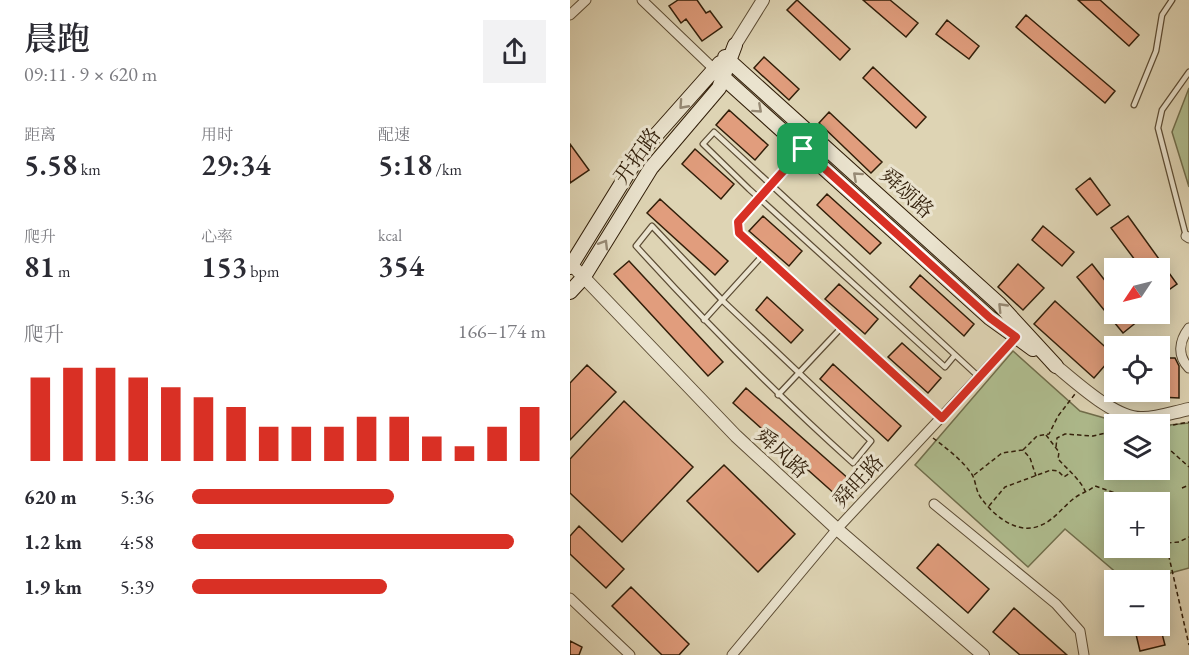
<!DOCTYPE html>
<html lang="zh">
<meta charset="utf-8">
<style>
body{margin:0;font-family:"EB Garamond","Noto Serif SC",serif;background:#f2f2f3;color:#2b2b33;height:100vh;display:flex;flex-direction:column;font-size:22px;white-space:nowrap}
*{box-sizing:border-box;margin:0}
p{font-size:20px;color:#7c7c81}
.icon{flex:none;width:33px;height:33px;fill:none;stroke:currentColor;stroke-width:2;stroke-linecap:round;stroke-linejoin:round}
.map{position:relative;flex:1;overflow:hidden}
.panel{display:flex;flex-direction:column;background:#fff;width:570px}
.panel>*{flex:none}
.needle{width:39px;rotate:235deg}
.controls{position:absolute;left:534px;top:258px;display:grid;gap:12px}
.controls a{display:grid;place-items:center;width:66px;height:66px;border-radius:0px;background:#fff;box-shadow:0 3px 15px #0003;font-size:30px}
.pin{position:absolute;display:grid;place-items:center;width:51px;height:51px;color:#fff;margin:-26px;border-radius:12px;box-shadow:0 3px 9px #0006}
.round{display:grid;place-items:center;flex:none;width:63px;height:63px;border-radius:0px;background:#f2f2f3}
.head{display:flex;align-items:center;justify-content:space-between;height:102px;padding:0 24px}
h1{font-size:33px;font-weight:600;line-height:45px}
.figures{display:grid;grid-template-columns:repeat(3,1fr);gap:9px;height:102px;padding:6px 24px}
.figures div{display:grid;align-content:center}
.figures b{font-size:30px;font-weight:600}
.figures small{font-size:16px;font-weight:400}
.figures p{font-size:16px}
.chart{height:168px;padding:12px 24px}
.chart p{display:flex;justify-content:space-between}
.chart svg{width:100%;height:108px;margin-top:6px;stroke:#d93025;stroke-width:6}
ul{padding:0 24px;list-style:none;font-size:20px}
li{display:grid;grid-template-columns:96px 72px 1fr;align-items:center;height:45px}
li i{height:15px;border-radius:8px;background:#d93025}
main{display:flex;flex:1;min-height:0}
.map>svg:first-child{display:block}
.green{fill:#afbd8f;stroke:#706e4c;stroke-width:1.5;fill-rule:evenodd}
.building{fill:#e19d7d;stroke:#311e09;stroke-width:1.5}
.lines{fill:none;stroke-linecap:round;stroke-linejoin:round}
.service-casing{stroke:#5c4c34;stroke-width:7}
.minor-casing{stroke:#5c4c34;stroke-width:11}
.tertiary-casing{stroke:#5c4c34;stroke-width:14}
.secondary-casing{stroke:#311e09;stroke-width:16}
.path{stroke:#311e09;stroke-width:1.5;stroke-dasharray:4.5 3;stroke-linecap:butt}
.service{stroke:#eae3ce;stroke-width:4.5}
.minor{stroke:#eae3ce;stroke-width:9}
.tertiary{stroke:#eae3ce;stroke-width:12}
.secondary{stroke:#eae3ce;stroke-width:14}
.oneway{stroke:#978a75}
.route-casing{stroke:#fff;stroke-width:12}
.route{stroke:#d93025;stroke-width:8}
.labels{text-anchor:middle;stroke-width:6;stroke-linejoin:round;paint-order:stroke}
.street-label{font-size:21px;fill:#311e09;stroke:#eae3ce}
</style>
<main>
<section class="panel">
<div class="head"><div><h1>晨跑</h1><p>09:11 · 9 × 620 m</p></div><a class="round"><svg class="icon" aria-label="share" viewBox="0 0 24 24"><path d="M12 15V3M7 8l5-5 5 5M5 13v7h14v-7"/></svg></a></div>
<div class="figures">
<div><p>距离</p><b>5.58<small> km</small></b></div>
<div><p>用时</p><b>29:34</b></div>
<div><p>配速</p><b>5:18<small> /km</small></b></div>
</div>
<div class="figures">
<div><p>爬升</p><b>81<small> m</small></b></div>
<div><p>心率</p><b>153<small> bpm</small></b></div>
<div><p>kcal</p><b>354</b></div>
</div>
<div class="chart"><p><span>爬升</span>166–174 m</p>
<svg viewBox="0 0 160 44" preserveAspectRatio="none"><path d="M5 44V10M15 44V6M25 44V6M35 44V10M45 44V14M55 44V18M65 44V22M75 44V30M85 44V30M95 44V30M105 44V26M115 44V26M125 44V34M135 44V38M145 44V30M155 44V22"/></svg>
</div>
<ul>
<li><b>620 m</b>5:36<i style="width:57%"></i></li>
<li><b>1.2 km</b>4:58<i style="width:91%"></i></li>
<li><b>1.9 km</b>5:39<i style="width:55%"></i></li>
</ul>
</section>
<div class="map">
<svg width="619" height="655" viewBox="0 0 619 655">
<rect width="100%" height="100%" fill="#ded4b4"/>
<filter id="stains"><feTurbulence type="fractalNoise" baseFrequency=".00333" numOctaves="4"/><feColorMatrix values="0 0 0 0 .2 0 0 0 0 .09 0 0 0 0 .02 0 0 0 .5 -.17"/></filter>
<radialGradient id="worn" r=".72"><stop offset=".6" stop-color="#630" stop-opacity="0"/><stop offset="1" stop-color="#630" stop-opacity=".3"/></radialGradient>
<path class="green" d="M619 88V187L602 132Z
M443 351 510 411 552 423 564 424H544V470H590V426L619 423V568L575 580H555L495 529 458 567 345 465ZM544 502H590V548H544Z"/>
<path class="building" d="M108 0H127L136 13 140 11 152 27 132 41 116 19 111 23 99 6Z
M227 0 280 49 270 60 217 10Z
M293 0H320L348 23 336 37Z
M508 0H530L569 35 559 46Z
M456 15 545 91 535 103 446 27Z
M377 20 409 46 399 59 366 34Z
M194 57 229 89 219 100 184 68Z
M303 67 356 117 346 128 293 78Z
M159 110 198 145 185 160 146 125Z
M259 112 312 162 301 173 249 123Z
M0 144 19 170 0 183Z
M125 149 164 184 151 199 112 164Z
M520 178 540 205 527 215 506 189Z
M257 194 311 243 300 254 247 205Z
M90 199 158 261 145 275 77 213Z
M193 216 232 251 219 266 179 231Z
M558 216 607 284 590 296V268H571L541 228Z
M473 226 504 252 492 266 462 240Z
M59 261 153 362 138 376 44 274Z
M448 264 474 288 453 310 428 287Z
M522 264 544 292V314H562L568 321 553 333 507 277Z
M350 275 404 324 394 336 340 287Z
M269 284 308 319 295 334 255 299Z
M197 297 233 330 221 343 186 310Z
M485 301 544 355 524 378 464 324Z
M332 343 371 378 358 393 318 357Z
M590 358H605L609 366V398L590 397Z
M263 364 331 426 318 441 250 379Z
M17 365 46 392 0 440V383Z
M176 388 280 480 266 495 163 403Z
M54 401 123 467 52 542 0 493V459Z
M154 465 225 534 188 572 117 501Z
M9 526 54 569 36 588 0 554V536Z
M368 544 419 589 398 613 347 568Z
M61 587 119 644 109 655H92L42 606Z
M444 608 497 655H450L423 632Z
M564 626H590L595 645 570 651Z
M0 641 12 647 9 655H0Z"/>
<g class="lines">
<defs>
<path id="service" d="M564 105 586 51 592 15 602 0
M231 150 168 222 169 233 372 418
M82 226 153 301 301 441 283 463C206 394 136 323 66 246Z
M616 236 588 128 592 110 619 72
M134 320 193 255
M385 355 375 367 179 189 133 144 144 132 409 377
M208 395 272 327"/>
<path id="minor" d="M72 0 145 70
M0 15 16 0
M616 236 619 238
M619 328C609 341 607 356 619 368
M364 504 486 604 510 631 514 655
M0 598 60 655
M162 655 267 529 446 337"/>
<path id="tertiary" d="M165 45 193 0
M0 263 166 436 267 529 413 655
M486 366C506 382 546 420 573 418 588 418 604 412 619 409"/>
<path id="secondary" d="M155 57 429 304 486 366
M145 70 420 318 463 349
M0 267 71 152 150 63
M0 292 13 278 81 168 149 88 165 45"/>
</defs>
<use href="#service" class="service-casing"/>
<use href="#minor" class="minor-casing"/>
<use href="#tertiary" class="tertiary-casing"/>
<use href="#secondary" class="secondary-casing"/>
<path class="path" d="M476 435 489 452 488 459C497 469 511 480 516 493
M363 438C376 448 391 459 401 473 406 479 405 490 411 498 423 515 447 535 469 526 486 520 495 503 509 495 515 492 520 490 525 486L548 494
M590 438 592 427 619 422
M590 441 619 467
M486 447 487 438 495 434 523 436 544 431
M453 450 467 436 479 434 488 416 505 394
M404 475 432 453 453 450 460 458 466 476
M612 488 619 485
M419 506 435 487 481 470 488 471 494 477 500 473
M592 526 619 645
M597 543 609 542 619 537"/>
<use href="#service" class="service"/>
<use href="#minor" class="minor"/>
<use href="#tertiary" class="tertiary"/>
<use href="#secondary" class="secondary"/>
</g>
<defs><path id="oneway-chevron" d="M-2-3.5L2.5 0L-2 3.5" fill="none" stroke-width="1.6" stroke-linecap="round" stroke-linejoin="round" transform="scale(1.5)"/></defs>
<g class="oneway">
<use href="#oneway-chevron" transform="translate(113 105) rotate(132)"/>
<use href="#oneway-chevron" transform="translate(188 109) rotate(42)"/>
<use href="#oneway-chevron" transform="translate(287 176) rotate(-138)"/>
<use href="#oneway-chevron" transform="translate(34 244) rotate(-59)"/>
<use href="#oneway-chevron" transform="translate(432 307) rotate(-134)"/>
</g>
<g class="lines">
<defs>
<path id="route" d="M233 149 420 318 446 337 372 418 169 233 168 222Z"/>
</defs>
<use href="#route" class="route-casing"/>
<use href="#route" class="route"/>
</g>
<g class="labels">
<g class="street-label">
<text transform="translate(67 156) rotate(-54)" y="7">开拓路</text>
<text transform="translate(337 193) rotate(42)" y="7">舜颂路</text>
<text transform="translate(212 453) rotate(42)" y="7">舜风路</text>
<text transform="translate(288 481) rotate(-47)" y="7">舜旺路</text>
</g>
</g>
<rect width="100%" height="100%" filter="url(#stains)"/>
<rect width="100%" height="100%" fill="url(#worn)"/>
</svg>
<div class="controls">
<a><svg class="needle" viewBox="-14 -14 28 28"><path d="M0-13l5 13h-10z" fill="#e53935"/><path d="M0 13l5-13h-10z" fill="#7c7c81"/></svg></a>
<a><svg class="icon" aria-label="locate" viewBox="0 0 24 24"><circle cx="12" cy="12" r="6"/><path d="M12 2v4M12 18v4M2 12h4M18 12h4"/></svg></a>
<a><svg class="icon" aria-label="layers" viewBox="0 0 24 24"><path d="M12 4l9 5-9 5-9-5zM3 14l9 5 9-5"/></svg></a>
<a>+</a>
<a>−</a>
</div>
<div class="pin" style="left:233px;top:149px;background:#1e9e55"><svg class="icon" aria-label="arrive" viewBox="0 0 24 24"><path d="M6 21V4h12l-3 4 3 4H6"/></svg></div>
</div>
</main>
